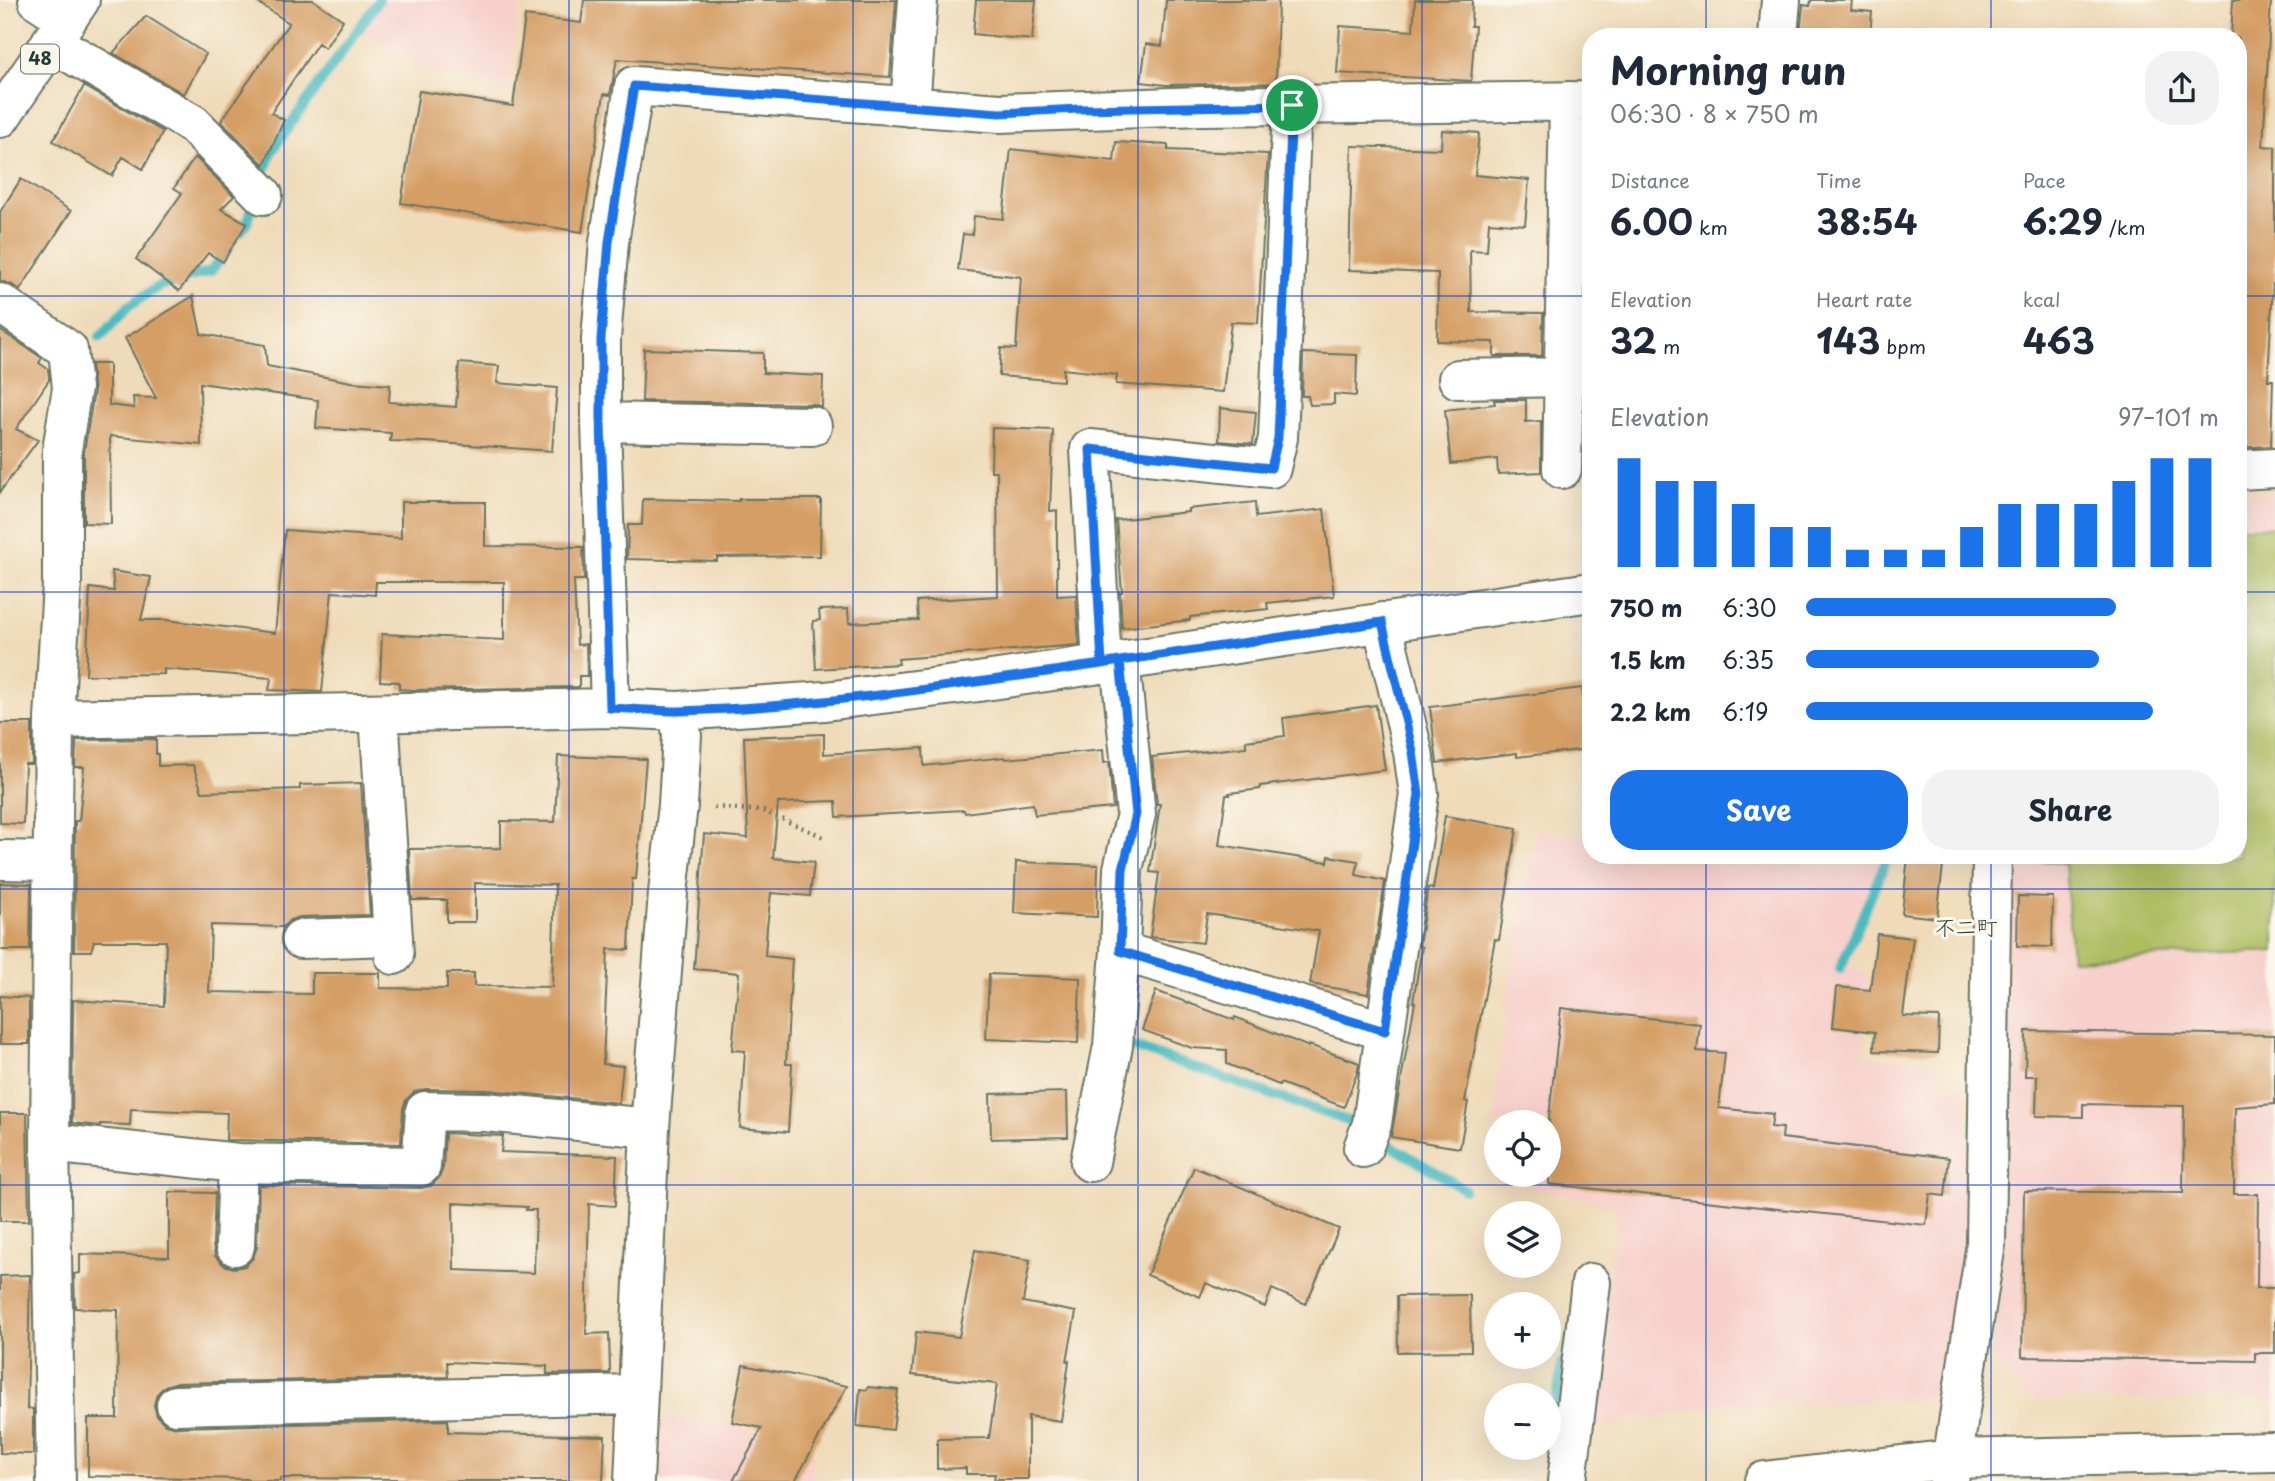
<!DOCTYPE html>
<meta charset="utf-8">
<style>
body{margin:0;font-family:"Playpen Sans","Klee One",sans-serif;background:#f2f2f3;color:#1f2937;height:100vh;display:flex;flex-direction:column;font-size:26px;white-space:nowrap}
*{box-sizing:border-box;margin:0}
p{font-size:23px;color:#747a83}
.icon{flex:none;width:38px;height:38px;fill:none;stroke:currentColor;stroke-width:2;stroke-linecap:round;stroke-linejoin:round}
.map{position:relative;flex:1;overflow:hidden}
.panel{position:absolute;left:1582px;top:28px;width:665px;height:836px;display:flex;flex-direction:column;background:#fff;border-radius:28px;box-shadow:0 7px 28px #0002}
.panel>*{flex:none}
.controls{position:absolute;left:1484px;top:1110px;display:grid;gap:14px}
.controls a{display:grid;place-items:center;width:77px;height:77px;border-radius:50%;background:#fff;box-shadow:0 7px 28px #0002;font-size:35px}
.pin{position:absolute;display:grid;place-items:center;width:60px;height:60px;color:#fff;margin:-30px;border:4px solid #fff;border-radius:50%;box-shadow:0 2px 7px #0007}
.round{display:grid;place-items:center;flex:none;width:74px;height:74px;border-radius:28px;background:#f2f2f3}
.summary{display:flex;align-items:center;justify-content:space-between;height:119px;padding:0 28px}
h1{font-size:38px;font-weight:700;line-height:52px}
.figures{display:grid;grid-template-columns:repeat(3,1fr);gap:10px;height:119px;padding:7px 28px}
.figures div{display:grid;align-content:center}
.figures b{font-size:35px;font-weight:700}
.figures small{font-size:19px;font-weight:400}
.figures p{font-size:19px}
.chart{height:196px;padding:14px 28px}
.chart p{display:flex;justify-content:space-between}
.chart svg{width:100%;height:126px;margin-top:7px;stroke:#1a73e8;stroke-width:6}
.action{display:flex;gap:14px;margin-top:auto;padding:14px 28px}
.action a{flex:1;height:80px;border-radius:28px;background:#1a73e8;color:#fff;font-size:28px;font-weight:700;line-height:80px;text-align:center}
.action a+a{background:#f2f2f3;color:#1f2937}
ul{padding:0 28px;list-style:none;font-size:23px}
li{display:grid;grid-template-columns:112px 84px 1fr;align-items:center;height:52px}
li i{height:18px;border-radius:9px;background:#1a73e8}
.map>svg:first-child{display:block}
.built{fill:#f7d0cb;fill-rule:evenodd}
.green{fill:#acbc5f;stroke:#667c4a;stroke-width:2}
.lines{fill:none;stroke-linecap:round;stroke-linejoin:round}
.stream{stroke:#4cbbc1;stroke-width:10}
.building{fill:#d59e65;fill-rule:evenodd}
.minor-casing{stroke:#687463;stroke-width:42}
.major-casing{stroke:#687463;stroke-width:42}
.path{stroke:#687463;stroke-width:4.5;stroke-dasharray:2 5;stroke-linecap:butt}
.minor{stroke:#fff;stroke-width:38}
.major{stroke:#fff;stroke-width:38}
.route-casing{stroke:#fff;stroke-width:14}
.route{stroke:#1a73e8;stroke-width:9}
.grid{fill:none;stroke:#1d4ed8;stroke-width:2;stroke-opacity:0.55}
.labels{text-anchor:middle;stroke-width:6;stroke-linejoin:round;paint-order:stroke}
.shield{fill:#fbf7ec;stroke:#61756b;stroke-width:2}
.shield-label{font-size:18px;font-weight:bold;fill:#1f3d34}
.neighbourhood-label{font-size:21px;fill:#1f3d34;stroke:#fbf7ec}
</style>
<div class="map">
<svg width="2275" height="1481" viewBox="0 0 2275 1481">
<rect width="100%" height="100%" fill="#fbf7ec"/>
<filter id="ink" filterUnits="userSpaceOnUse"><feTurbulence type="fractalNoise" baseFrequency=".0143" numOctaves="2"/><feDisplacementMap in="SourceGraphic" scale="14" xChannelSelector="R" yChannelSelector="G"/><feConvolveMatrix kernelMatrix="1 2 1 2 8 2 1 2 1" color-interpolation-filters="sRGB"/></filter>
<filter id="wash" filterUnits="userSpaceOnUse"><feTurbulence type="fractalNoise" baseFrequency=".00686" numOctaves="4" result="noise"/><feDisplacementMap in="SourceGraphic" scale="28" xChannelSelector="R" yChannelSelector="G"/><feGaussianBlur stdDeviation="1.57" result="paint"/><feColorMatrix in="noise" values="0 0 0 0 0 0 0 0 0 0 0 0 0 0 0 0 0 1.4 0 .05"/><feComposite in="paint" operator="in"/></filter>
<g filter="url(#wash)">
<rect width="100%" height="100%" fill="#efdbb9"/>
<path class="built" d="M384 0H520L507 92 420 67 360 33Z
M2238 494H2275V1400L2025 1399 1992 1350 2005 1248 2008 856H2238Z
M1535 830 1591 838V856H1720L1764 862 1779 859 1781 856H1885L1891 859 1849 965 1868 975 1862 1056 1938 1063 1935 1087H1966V1224L1936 1399 1711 1407 1597 1427 1616 1206 1496 1181 1490 1152 1512 960ZM1496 1122H1549V1174H1496Z
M656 1418 725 1422 814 1454 812 1481H653Z"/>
<path class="green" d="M2238 527H2275V951L2072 960 2065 864 2008 856H2238Z"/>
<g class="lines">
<path class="stream" d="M261 181 271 152 379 0
M240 232 247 223 256 196
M100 337 129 306 159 286 211 271 228 248
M1840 969 1888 856
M1128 1045 1351 1122 1464 1189
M1551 1443 1562 1362"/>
</g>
<g id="blocks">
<path class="building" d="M254 0H313L343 20 325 48 318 43 271 113 284 120 264 165 221 121 289 23Z
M584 0H896L890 77 617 59 610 95 604 94 582 232 401 203 419 91 513 106 525 16 581 23Z
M976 0H1036L1032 40 973 34Z
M1166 0H1278L1276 83 1166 85 1141 82 1146 44 1162 46Z
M1415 0H1472L1471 26H1475L1471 81 1337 73 1340 26 1413 31Z
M1811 0H1852L1851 10 1872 12 1870 37H1834L1800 33 1803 5 1810 6Z
M2233 0H2271L2263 146 2275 147V284H2273L2268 380H2273L2271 446 2238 448 2241 336H2238V37H2231Z
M146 16 206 54 184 94 113 53Z
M84 86 163 132 143 169 123 157 112 176 53 141Z
M1442 130 1479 133 1475 175 1529 180 1525 225 1489 222 1487 251 1470 250 1471 312 1543 313 1542 356H1494V342L1437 341 1438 273 1349 270 1352 146 1441 149Z
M1116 142 1168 145V150L1268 154 1258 323 1231 322 1223 392 1116 384 1117 375 1063 369V381L999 376 1001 348 1016 349 1021 277 958 270 963 234 972 235 974 216 1003 219 1011 149 1114 161Z
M195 157 234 196 221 209 247 223 223 262 208 253 179 291 136 259 182 193 174 188Z
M21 179 71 211 20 290 12 285 0 281V212Z
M193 296 201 334 265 345 267 366 351 382 390 385 389 402 456 407 459 363 499 366 497 383 557 388 552 451 426 442 390 441 391 433 316 428 318 400 200 383 201 445 110 436 111 524 84 523V452L94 391 91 364H109V405L134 408 133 397 156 398 125 338Z
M0 330 42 358 39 363 48 369 49 376V380L16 429 38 440 0 492Z
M644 349 763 353V373L823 376 822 407 812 404 642 401Z
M1303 353 1357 355 1356 396 1334 394V404L1310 405 1308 396H1302Z
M1494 400H1526V422L1541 421V472L1498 474 1497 459 1451 464 1445 410 1495 404Z
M1220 408 1256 412 1253 444 1219 441Z
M992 428 1053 430 1050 511H1057V596L1076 595 1079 645 898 659 899 664 816 669 813 621 820 620 819 610 848 609 849 623 918 620 917 601 998 596 997 471H991Z
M643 499 739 501V499H821L820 556 717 557V561L627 559 628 525H642Z
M401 502H485V546L583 547 584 580H574L577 645 586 644 587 676H579V687L414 690 399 689V682L380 681 382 634 504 640V582H376L375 595 332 592 322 692 269 690 271 678 164 669V674L86 675 90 588 114 591 112 571 151 577 141 620H166L275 633 285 530 401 538Z
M1255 502 1256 517 1324 509 1334 596 1267 603 1268 609 1190 617V620L1122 628 1120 592H1122L1116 520 1188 512V509Z
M1582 688 1589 749 1517 757V753L1437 763 1430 707Z
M1376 705 1385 770 1260 786V789L1229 793 1230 795H1226L1219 845 1328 862 1329 856 1358 861 1356 875 1385 881 1368 994 1310 984 1319 931 1207 914 1203 943 1150 937 1159 873 1150 872 1160 804H1157L1152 757 1246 747V741L1285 736 1283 718Z
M0 723H32V764H25L23 824 0 823Z
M824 734V754L923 748 924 766 1005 757V759L1103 750 1104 763 1109 762 1113 808 1035 815 1033 804 965 813 964 810 837 817 836 801 778 803 773 858 814 862 810 896 771 893 767 927 765 956 792 959 786 1064H792L788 1132 740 1128 745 1051 732 1050 739 973 694 969 704 834 748 838 744 737Z
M156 739V754H158V766L193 765 202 792 300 789V785L361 783 370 915 300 917 290 920 283 927 211 925 209 992 312 994V973H380V988L447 989V973H474V986L552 987 555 885 475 883V922H447V900H412L409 849 501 848V821L555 822 558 756 646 759 636 879H632L629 950 608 949 603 1064 623 1066 619 1103 487 1090 425 1089 414 1092 406 1100 403 1109 401 1144 226 1140 227 1113 131 1109 130 1125 100 1124V1126L72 1123 73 1000 164 1006 166 941H94L91 951H74L75 821H79L84 767H75L76 740Z
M1445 816 1517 828 1499 940 1495 939 1465 1101 1468 1102 1460 1148 1391 1137 1415 1002H1413L1422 947 1419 946 1428 888 1433 889Z
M1908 856H1944L1937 918 1902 914Z
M1016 862 1098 865 1097 917 1014 913Z
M0 883 31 884 30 950H0Z
M2018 896 2053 897 2052 947 2017 946Z
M1877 934 1913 938 1903 1016 1939 1017 1938 1053 1874 1051 1875 1032 1833 1027 1837 987 1870 990Z
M989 974 1080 978 1078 1043 986 1039Z
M1156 991 1234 1020 1235 1017 1309 1047V1045L1359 1063 1357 1073 1344 1107 1280 1083 1279 1085 1227 1064V1050L1192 1048 1142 1030Z
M0 996 29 998V1044H0Z
M1561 1008 1700 1024 1697 1051 1725 1053 1719 1108 1773 1114 1771 1127 1783 1128 1782 1138 1949 1158 1945 1196 1930 1194 1926 1225 1549 1184V1117Z
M2026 1031 2275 1035V1104L2235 1107 2234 1194H2258L2257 1288H2275V1353H2255V1361L2022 1357 2024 1191 2183 1193 2184 1106 2083 1104V1117L2036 1116 2037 1076H2025Z
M1067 1092 1068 1137 991 1139 990 1094Z
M0 1113H27L29 1221H0Z
M445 1133 503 1136 501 1152 617 1156 615 1206 589 1204 586 1334 609 1333 610 1373 547 1374V1366L447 1362 448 1377 175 1383 165 1386 157 1394 154 1405 157 1416 165 1424 177 1427 448 1420V1432L605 1436 603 1481H405V1479L280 1478V1481H248V1479L88 1476V1418H117L118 1310 75 1308 74 1274 80 1273V1254L169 1257V1192L215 1193 213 1245 215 1256 224 1265 234 1268 245 1266 253 1258 257 1247 259 1185 421 1188 431 1186 439 1178 443 1168ZM453 1203 527 1207 526 1210H536L534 1273 454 1270Z
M1194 1167 1339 1229 1306 1304 1272 1289 1265 1307 1206 1283 1200 1297 1147 1275Z
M975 1250 1030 1260 1023 1302 1076 1312 1067 1361H1069L1061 1421 1028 1416V1479H994L995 1474H966V1468L937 1469V1439L989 1438 997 1384 912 1375 916 1332 959 1337Z
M30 1275 27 1409H33V1454L0 1453V1276Z
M1470 1295 1471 1351 1398 1352 1397 1296Z
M743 1365 847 1386 795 1481H733L762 1428 732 1422Z
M868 1387 898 1390 893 1430 857 1426 860 1389 867 1390Z"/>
</g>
</g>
<g filter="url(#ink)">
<use href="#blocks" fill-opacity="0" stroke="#687463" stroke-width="2"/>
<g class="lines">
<defs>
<path id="minor" d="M38 0 67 19
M1778 37 1781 0
M51 42 193 124 263 195
M910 107 918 0
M0 303 68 350 72 388 62 450V584L54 719 50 1143 56 1481
M1458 379 1564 377
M601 422 812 426
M1562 469 1569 101
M2238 470 2275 468
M1120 661 1136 814 1123 869 1120 951 1385 1031
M1102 664 1090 449 1271 468 1278 438 1292 105
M610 708 601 422V339L609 242 634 86 1000 113 1202 106 1591 101
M379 713 394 955
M54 719 610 708 678 711 825 701 971 683 1591 592
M0 860 53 861
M301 939 393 936
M50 1143 238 1163 421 1166 425 1111 485 1112 650 1128
M1363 1148 1372 1124 1419 794 1413 752 1382 622
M1090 1162 1113 1046 1120 951
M235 1246 238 1163
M176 1405 638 1394
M634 1481 650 1128 668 893 678 805 682 735 678 711
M1567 1481 1591 1283
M1949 1481 1986 1244 1992 856"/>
<path id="major" d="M0 118 80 0
M1764 1481 1952 1459 2275 1452"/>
</defs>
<use href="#minor" class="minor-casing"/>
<use href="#major" class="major-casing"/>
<path class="path" d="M714 807 763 811 824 837"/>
<use href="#minor" class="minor"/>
<use href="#major" class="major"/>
</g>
</g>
<g class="lines" filter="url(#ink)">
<defs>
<path id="route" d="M1292 105 1079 109 1000 113 634 86 609 242 601 339V422L610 708C633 709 657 711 680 711 821 707 962 684 1102 664L1120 661 1136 814 1123 869 1120 951 1385 1031 1419 794 1413 752 1382 622 1120 661 1102 664 1090 449 1271 468 1278 438 1292 105"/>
</defs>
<use href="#route" class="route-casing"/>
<use href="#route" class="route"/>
</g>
<path class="grid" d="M284 0V1481M569 0V1481M853 0V1481M1138 0V1481M1422 0V1481M1706 0V37M1991 0V37M0 296H1591M2238 296H2275M0 592H1591M2238 592H2275M1706 856V1481M1991 856V1481M0 889H2275M0 1185H2275"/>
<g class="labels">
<rect class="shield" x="21" y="44.5" width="38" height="29" rx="5"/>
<g class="shield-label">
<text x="40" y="65">48</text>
</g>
<g class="neighbourhood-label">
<text x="1966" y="935">不二町</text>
</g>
</g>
</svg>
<div class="controls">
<a><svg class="icon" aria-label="locate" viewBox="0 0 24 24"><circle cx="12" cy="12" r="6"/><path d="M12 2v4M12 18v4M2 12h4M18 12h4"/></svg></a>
<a><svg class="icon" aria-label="layers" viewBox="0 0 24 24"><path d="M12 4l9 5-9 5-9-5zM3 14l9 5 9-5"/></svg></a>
<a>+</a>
<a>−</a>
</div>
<div class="pin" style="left:1292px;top:105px;background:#1e9e55"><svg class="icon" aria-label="arrive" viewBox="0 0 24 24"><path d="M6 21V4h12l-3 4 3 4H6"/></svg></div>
<section class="panel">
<div class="summary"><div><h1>Morning run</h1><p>06:30 · 8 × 750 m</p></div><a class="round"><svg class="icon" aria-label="share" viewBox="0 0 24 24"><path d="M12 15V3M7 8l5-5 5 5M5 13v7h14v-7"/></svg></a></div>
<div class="figures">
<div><p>Distance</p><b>6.00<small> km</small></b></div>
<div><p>Time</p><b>38:54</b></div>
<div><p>Pace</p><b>6:29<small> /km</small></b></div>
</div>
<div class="figures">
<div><p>Elevation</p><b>32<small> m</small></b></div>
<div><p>Heart rate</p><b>143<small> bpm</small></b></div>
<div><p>kcal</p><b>463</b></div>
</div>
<div class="chart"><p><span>Elevation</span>97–101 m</p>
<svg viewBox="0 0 160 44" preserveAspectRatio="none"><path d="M5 44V6M15 44V14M25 44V14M35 44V22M45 44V30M55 44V30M65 44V38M75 44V38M85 44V38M95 44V30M105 44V22M115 44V22M125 44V22M135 44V14M145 44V6M155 44V6"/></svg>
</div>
<ul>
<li><b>750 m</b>6:30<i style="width:75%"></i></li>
<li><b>1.5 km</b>6:35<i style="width:71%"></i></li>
<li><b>2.2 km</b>6:19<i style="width:84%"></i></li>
</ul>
<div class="action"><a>Save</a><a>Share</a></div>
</section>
</div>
